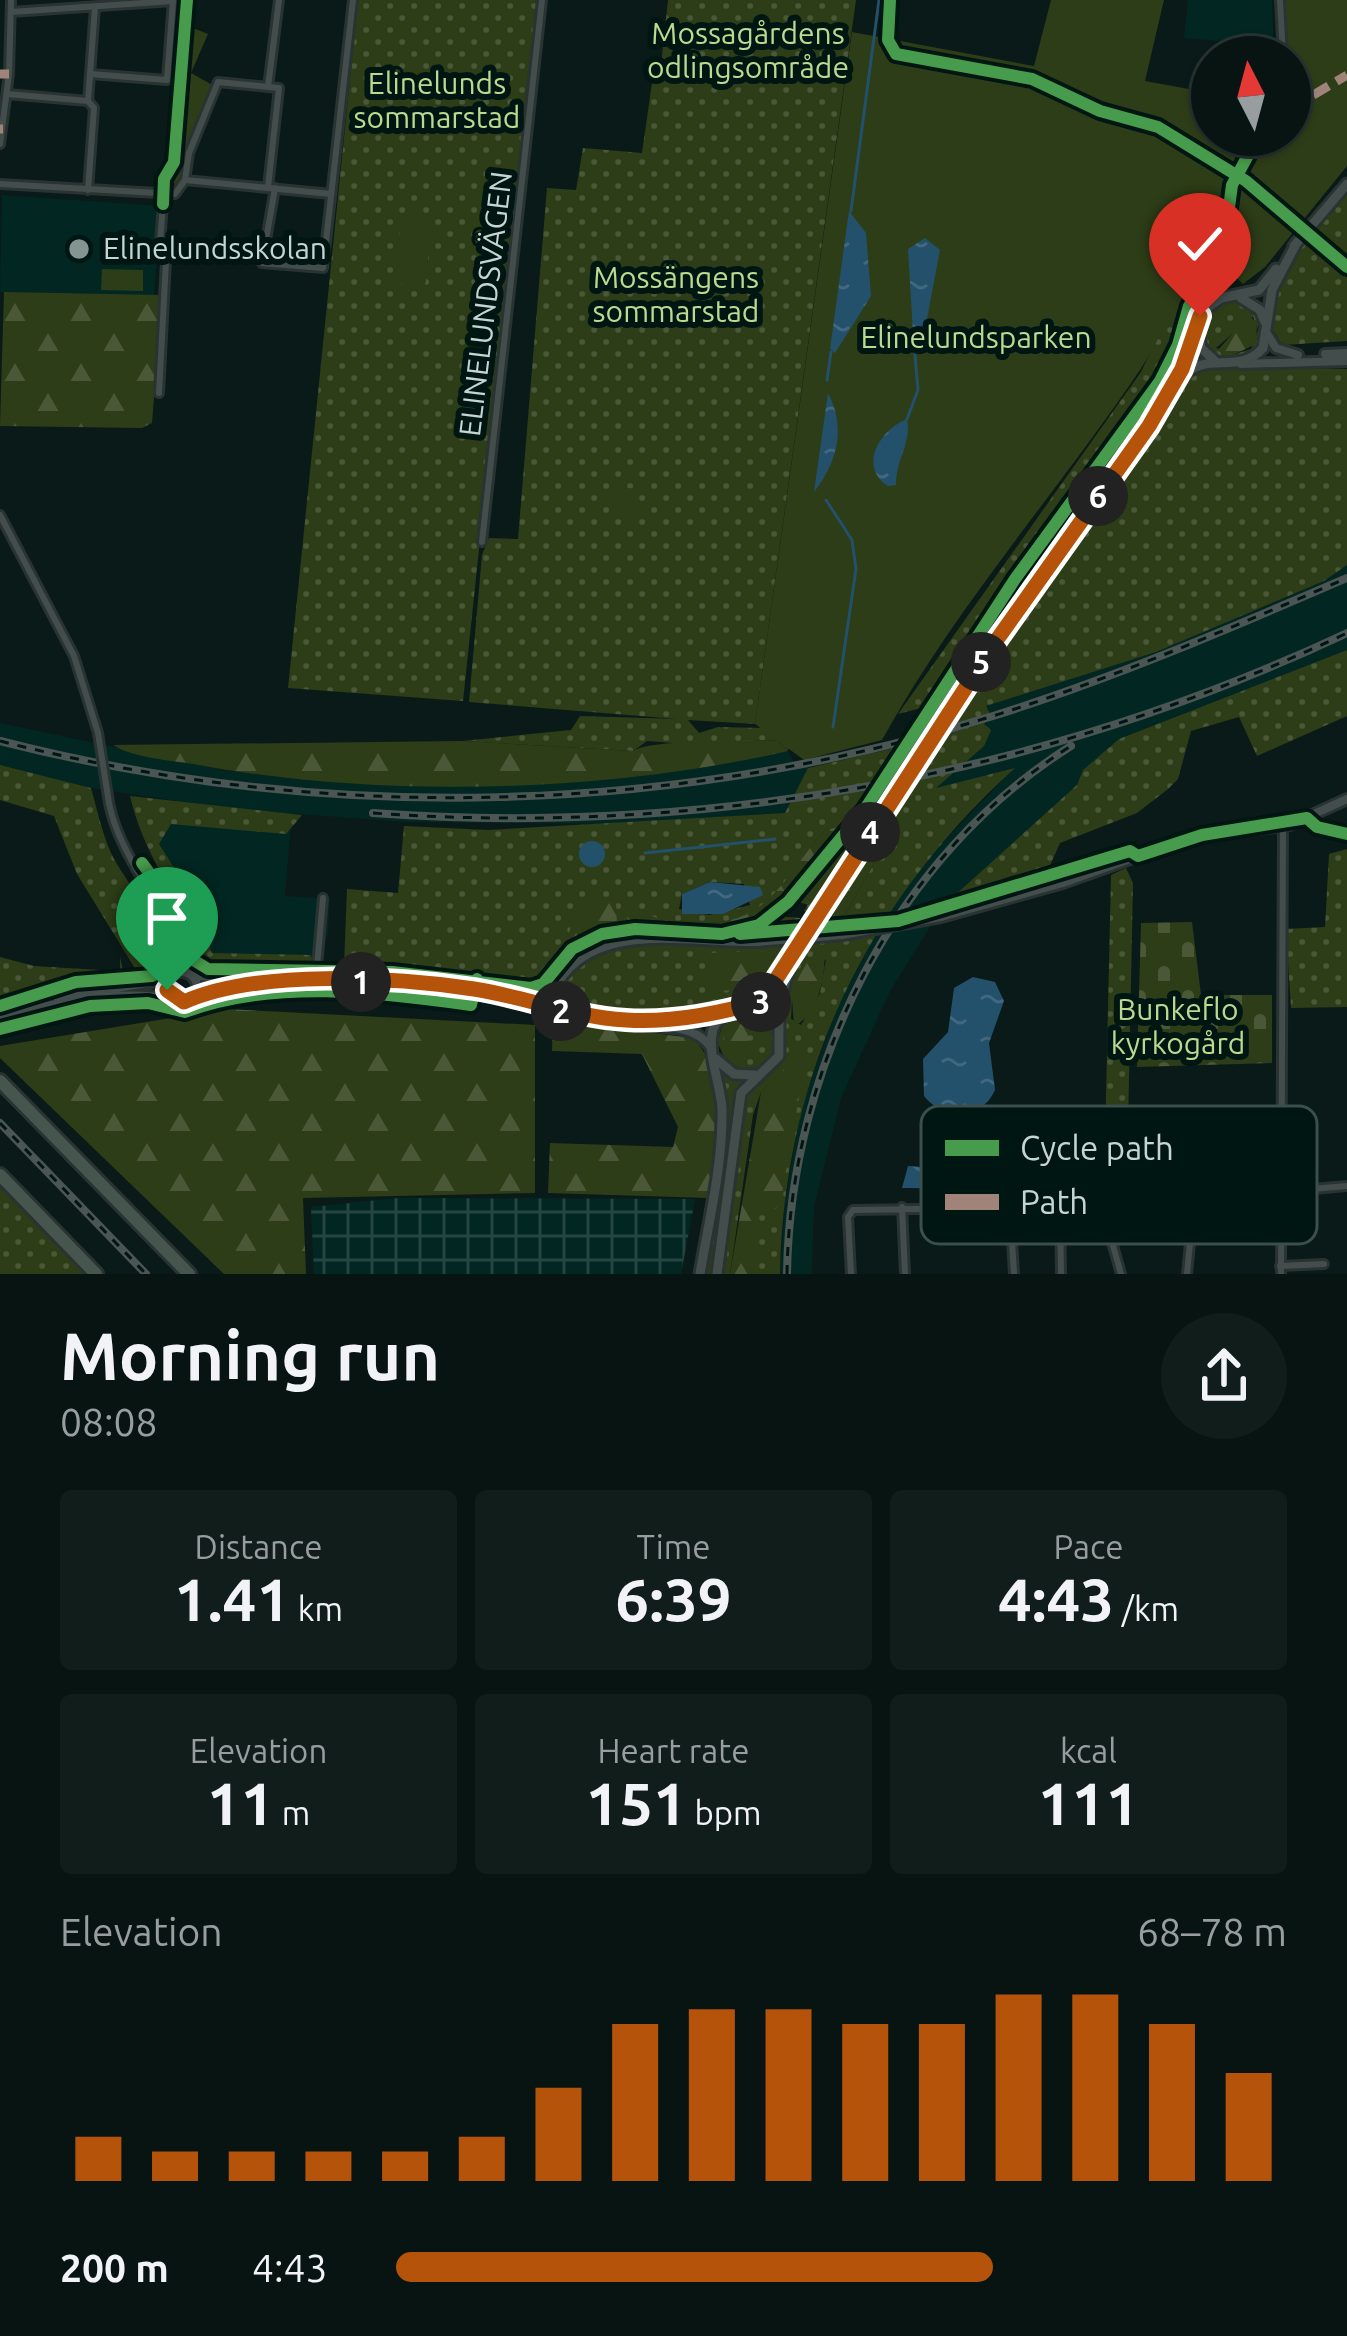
<!DOCTYPE html>
<meta charset="utf-8">
<style>
body{margin:0;font-family:Ubuntu,sans-serif;background:#111d1b;color:#f1f3f6;height:100vh;display:flex;flex-direction:column;font-size:45px;white-space:nowrap}
*{box-sizing:border-box;margin:0}
p{font-size:39px;color:#989e9f}
.icon{flex:none;width:66px;height:66px;fill:none;stroke:currentColor;stroke-width:2;stroke-linecap:round;stroke-linejoin:round}
.map{position:relative;height:1274px;overflow:hidden}
.panel{display:flex;flex-direction:column;background:#081412;flex:1}
.panel>*{flex:none}
.needle{width:78px;rotate:354deg}
.buttons{position:absolute;left:1191px;top:36px;display:grid;gap:24px}
.buttons a{display:grid;place-items:center;width:120px;height:120px;border-radius:50%;background:#081412;box-shadow:0 3px 9px #0004,0 0 0 3px #293332;font-size:60px}
.pin{position:absolute;display:grid;place-items:center;width:102px;height:102px;color:#fff;margin:-123px -51px;border-radius:50% 50% 50% 0;rotate:-45deg;box-shadow:0 0 12px #0007}
.pin .icon{rotate:45deg}
.km{position:absolute;width:60px;height:60px;margin:-30px;border-radius:50%;background:#222;color:#fff;font-size:33px;line-height:60px;text-align:center}
.round{display:grid;place-items:center;flex:none;width:126px;height:126px;border-radius:63px;background:#111d1b}
.summary{display:flex;align-items:center;justify-content:space-between;height:204px;padding:0 60px}
h1{font-size:66px;font-weight:600;line-height:90px}
.stats{display:grid;grid-template-columns:repeat(3,1fr);gap:18px;height:204px;padding:12px 60px}
.stats div{display:grid;align-content:center;border-radius:12px;background:#111d1b;text-align:center}
.stats b{font-size:60px;font-weight:600}
.stats small{font-size:33px;font-weight:400}
.stats p{font-size:33px}
.chart{height:336px;padding:24px 60px}
.chart p{display:flex;justify-content:space-between}
.chart svg{width:100%;height:216px;margin-top:12px;stroke:#b45309;stroke-width:6}
ul{padding:0 60px;list-style:none;font-size:39px}
li{display:grid;grid-template-columns:192px 144px 1fr;align-items:center;height:90px}
li i{height:30px;border-radius:15px;background:#b45309}
.map>svg:first-child{display:block}
.built{fill:#022722}
.industrial{fill:url(#industrial-grid)}
.grass{fill:url(#grass-dots);fill-rule:evenodd}
.forest{fill:url(#forest-firs)}
.cemetery{fill:url(#cemetery-stones)}
.park{fill:#2d3d17}
.water{fill:url(#water-ripples)}
.lines{fill:none;stroke-linecap:round;stroke-linejoin:round}
.stream{stroke:#23506b;stroke-width:3}
.minor-casing{stroke:#293331;stroke-width:12}
.tertiary-casing{stroke:#293331;stroke-width:14}
.secondary-casing{stroke:#293331;stroke-width:15}
.motorway-casing{stroke:#293331;stroke-width:18}
.minor{stroke:#434e4c;stroke-width:6}
.tertiary{stroke:#434e4c;stroke-width:8}
.secondary{stroke:#434e4c;stroke-width:9}
.motorway{stroke:#46564f;stroke-width:12}
.rail-casing{stroke:#4b5654;stroke-width:8}
.rail{stroke:#001613;stroke-width:3;stroke-dasharray:9;stroke-linecap:butt}
.minor-bridge-casing{stroke:#293331;stroke-width:12;stroke-linecap:butt}
.tertiary-bridge-casing{stroke:#293331;stroke-width:14;stroke-linecap:butt}
.minor-bridge{stroke:#434e4c;stroke-width:6}
.tertiary-bridge{stroke:#434e4c;stroke-width:8}
.quiet{stroke:#a18479;stroke-width:9;stroke-dasharray:18 9;stroke-linecap:butt}
.cycleway-casing{stroke:#001613;stroke-width:20}
.cycleway{stroke:#469c4c;stroke-width:12}
.route-casing{stroke:#fff;stroke-width:24}
.route{stroke:#b45309;stroke-width:15}
.poi-dot{fill:#849491;stroke:#001613;stroke-width:4.5}
.labels{text-anchor:middle;stroke-width:12;stroke-linejoin:round;paint-order:stroke}
.park-label{font-size:30px;fill:#bcd98f;stroke:#001613}
.poi-label{font-size:30px;fill:#c6d5d2;stroke:#001613;text-anchor:start}
.street-label{font-size:30px;fill:#c6d5d2;stroke:#001613}
.key{fill:#001613;stroke:#3b4f4c;stroke-width:3}
.key-label{font-size:33px;fill:#c6d5d2}
</style>
<div class="map">
<svg width="1347" height="1274" viewBox="0 0 1347 1274">
<defs>
<pattern id="industrial-grid" width="8" height="8" patternUnits="userSpaceOnUse" patternTransform="scale(3)"><rect width="8" height="8" fill="#022722"/><path d="M0 4h8M4 0v8" fill="none" stroke="#254541"/></pattern>
<pattern id="grass-dots" width="8" height="8" patternUnits="userSpaceOnUse" patternTransform="scale(3)"><rect width="8" height="8" fill="#2d3d17"/><path d="M2 2h.1M6 6h.1" fill="none" stroke="#4a5838" stroke-width="1.8" stroke-linecap="round"/></pattern>
<pattern id="forest-firs" width="22" height="20" patternUnits="userSpaceOnUse" patternTransform="scale(3)"><rect width="22" height="20" fill="#2d3d17"/><path d="M5 1l3.5 6h-7zM16 11l3.5 6h-7z" fill="#4a5838"/></pattern>
<pattern id="cemetery-stones" width="16" height="16" patternUnits="userSpaceOnUse" patternTransform="scale(3)"><rect width="16" height="16" fill="#2d3d17"/><path d="M2 7V4a2 2 0 0 1 4 0v3zM10 15v-3a2 2 0 0 1 4 0v3z" fill="#4a5838"/></pattern>
<pattern id="water-ripples" width="26" height="14" patternUnits="userSpaceOnUse" patternTransform="scale(3)"><rect width="26" height="14" fill="#23506b"/><path d="M2 4q2-2 4 0t4 0M15 11q2-2 4 0t4 0" fill="none" stroke="#41687f"/></pattern>
</defs>
<rect width="100%" height="100%" fill="#0a1a18"/>
<path class="built" d="M1188 0H1272L1274 57H1233L1231 42 1184 38Z
M2 195 161 206 154 295 0 292Z
M1347 565V650L1119 739 1083 770 1077 785 943 906 890 991 841 1098 814 1206 812 1274H780L785 1201 801 1107 849 976 917 870 1012 770 934 790 983 724 985 706 1156 652 1324 581Z
M0 723 228 771 316 780 377 783 788 751 793 761 804 760 808 768 785 813 605 824 408 822 231 809 91 788 0 765Z
M150 808 291 824 285 896 330 899 328 934 319 958 210 956 163 865Z"/>
<path class="industrial" d="M398 1198 695 1199 681 1274H314L311 1207Z"/>
<path class="grass" d="M358 0H537L463 701 288 688Z
M668 0H856L755 724 688 720 699 733 718 727 765 728 815 558 788 751 778 741 762 740 713 746 647 741 633 751 462 741 571 730 580 716 677 719 469 702 482 555 489 538 518 539 547 188 576 190 583 148 642 153 652 83H659Z
M1347 192V341L1283 345 1271 327C1276 270 1312 234 1347 192Z
M1207 252 1217 260 1183 305 1160 367 1138 403 1069 492 921 708 898 714 1141 372 1183 283Z
M1226 301 1244 303 1257 315 1260 343 1248 357 1225 361C1204 352 1198 335 1207 314ZM1253 316 1258 330 1251 349 1235 354 1216 348Z
M1209 366 1347 369V565L1324 581 1156 652 986 706 990 714 984 724 991 730 984 746 936 788 1015 768C867 902 784 1073 780 1274H754V1213L775 1208 798 1099 776 1078 761 1092 753 1115 730 1274H721L746 1095 754 1081 782 1058 787 986 800 953 1018 617 1192 374ZM893 817 897 823 846 913 831 915ZM826 959 820 993 801 1025 791 1019 792 999Z
M1347 650V716L1257 756 1239 717 1191 731 1178 779 1168 789 1137 813 1060 843 1048 870 943 906 1077 785 1083 770 1119 739Z
M921 742 810 913 804 911 851 833 778 916 800 918 799 930 723 937H606L575 952 543 991 517 990C508 970 373 968 344 966L347 889 398 893 404 826 488 830 785 813 808 768ZM826 829 764 915 721 929 630 921 642 911C658 924 677 923 696 923 775 926 781 879 826 829ZM710 882 744 884 750 905 709 915 679 909 682 894Z
M0 765 91 788C97 809 102 833 111 853 124 883 182 940 153 972L120 975V957L123 971 136 970 77 874 54 816 0 800Z
M130 796 302 815 286 834 171 824 159 844 193 898 212 953 311 955 313 964 205 967C190 953 189 936 182 917 163 870 143 850 130 796Z
M1347 849V1007L1291 1008 1286 929 1325 927 1329 854Z
M1126 868 1133 883 1128 1128 1124 1137 1105 1140 1111 875Z
M623 944 791 945 765 992 749 1000 642 1015 563 1001 561 988C575 962 595 950 623 944Z
M0 957 34 966 100 970 114 986 0 1013Z
M746 1011C772 1015 775 1028 775 1051 763 1071 746 1075 726 1062L717 1041 725 1020Z
M722 1072 742 1080 714 1274H704L726 1127Z
M0 1184 86 1274H0Z"/>
<path class="forest" d="M4 292 162 295 152 423 142 428 0 426Z
M1242 308 1257 323 1256 344 1235 354 1218 350 1233 333Z
M762 740 778 741 788 751C605 793 378 799 193 764 169 760 134 758 113 745L462 741 633 751C651 739 732 743 762 740Z
M894 816 897 823 846 913 829 918Z
M845 827C790 889 770 934 679 928 661 926 640 929 626 916V911L636 907C657 921 673 923 698 923 770 926 784 875 826 829Z
M850 832 854 835 809 905 792 900Z
M579 898 616 901 617 925 570 946 539 982 533 981 569 933Z
M772 951 776 954C765 980 738 995 710 990L707 953Z
M824 954C826 978 817 1016 794 1026L792 999 804 961Z
M226 1009 535 1025V1193L303 1198 306 1274H224L0 1058V1046Z
M737 1016 751 1017 746 1063 728 1056 723 1034 727 1024Z
M553 1021 693 1038C730 1074 712 1150 709 1198L548 1193 550 1143 673 1147 678 1127 642 1054 552 1051Z
M808 1046 781 1199 776 1208 754 1214V1274H730L761 1092Z"/>
<path class="cemetery" d="M1192 922 1201 995H1272V1063L1137 1067 1141 923Z"/>
<path class="park" d="M1051 0H1164L1145 81 1189 89V99H1212V135H1290L1284 0H1347V166L1265 267 1243 284 1208 250C1175 292 1167 330 1140 370 1056 494 954 609 882 740L804 760 755 724 852 32 1034 66Z
M192 17 193 28 208 34 191 73 216 87 196 129 184 183 170 184 184 18Z
M402 216 433 218 425 286 393 284Z
M102 269 143 270V291L101 290Z
M611 487 639 489V520L609 518Z"/>
<path class="water" d="M849 211 866 233 871 296 835 353 830 349Z
M925 238 940 250 926 324 913 332 908 249Z
M828 393C846 427 838 461 814 492Z
M907 419C912 443 896 458 896 485L888 486C857 466 881 429 907 419Z
M579 854a13 13 0 1 1 26 0a13 13 0 1 1-26 0Z
M710 882 760 887 763 895 723 914H682V894Z
M973 977 995 982 1004 1001 989 1043 995 1090C981 1121 944 1121 924 1096L923 1059 948 1032 954 988Z
M1269 1165 1270 1174 1133 1189 902 1188 908 1166 1131 1182Z"/>
<g class="lines">
<path class="stream" d="M851 211 879 0
M827 380 831 352
M907 419 918 390 913 332
M826 500 852 540 856 569 833 727
M645 853 775 839"/>
<defs>
<path id="minor" d="M1280 0 1283 57
M11 12 173 1 167 80 90 74
M268 87 279 0
M7 94 88 101 95 7
M1197 95H1212
M88 101 94 108 88 190
M0 144 9 74 11 0
M185 180 189 153 218 82 279 88 268 187
M0 184 175 194 185 180 331 194
M275 188 262 263 323 268 353 0
M159 255 163 204
M159 393 166 261
M0 515 74 656 98 733
M482 542 542 0
M109 803C121 865 175 909 174 974
M150 890 173 927 189 973
M316 978 323 898
M1114 1206 1110 1235 1121 1274
M902 1207 905 1274
M1010 1207 1014 1274
M1060 1207 1061 1274
M1280 1266 1324 1264
M851 1274 848 1217 853 1210 1114 1206 1347 1186
M1187 1274 1194 1202
M1281 1274 1283 826"/>
<path id="tertiary" d="M1266 332 1276 348 1298 355
M1325 354 1347 353
M1241 364 1347 361
M941 917 1063 883 1189 838 1290 825 1347 799
M167 987a15 15 0 1 1 30 0a15 15 0 1 1-30 0Z
M193 976 278 978
M58 998 169 979
M193 998C263 968 401 978 475 990 524 998 570 1015 618 1024 648 1030 693 1019 711 1048
M547 1007C576 915 681 943 757 942
M0 1018C56 1002 115 989 173 999
M615 1020H672L731 1010"/>
<path id="secondary" d="M1294 246 1347 184
M1241 298 1260 310 1265 322
M1198 332 1201 348 1216 362
M1176 380 1204 310 1221 298 1259 290 1276 269
M716 1059 734 1074 754 1075
M700 1274C709 1220 723 1164 722 1109 721 1085 705 1049 714 1027 726 1001 758 1010 774 989L996 641 1186 373C1211 352 1239 375 1263 348L1272 290 1297 242
M717 1274 741 1093 779 1056V1005L788 973"/>
<path id="motorway" d="M0 1081 189 1274
M0 1175 96 1274"/>
</defs>
<use href="#minor" class="minor-casing"/>
<use href="#tertiary" class="tertiary-casing"/>
<use href="#secondary" class="secondary-casing"/>
<use href="#motorway" class="motorway-casing"/>
<use href="#minor" class="minor"/>
<use href="#tertiary" class="tertiary"/>
<use href="#secondary" class="secondary"/>
<use href="#motorway" class="motorway"/>
<defs>
<path id="rail" d="M0 741C325 824 672 816 993 716 1114 678 1231 628 1347 578
M373 813C707 837 1043 776 1347 633
M0 1123 146 1274
M787 1274C790 1068 894 857 1071 746"/>
</defs>
<use href="#rail" class="rail-casing"/>
<use href="#rail" class="rail"/>
<defs>
<path id="minor-bridge" d="M98 733 109 803"/>
<path id="tertiary-bridge" d="M757 942 842 935 941 917"/>
</defs>
<use href="#minor-bridge" class="minor-bridge-casing"/>
<use href="#tertiary-bridge" class="tertiary-bridge-casing"/>
<use href="#minor-bridge" class="minor-bridge"/>
<use href="#tertiary-bridge" class="tertiary-bridge"/>
<path class="quiet" d="M0 74H9
M1290 109 1347 75
M0 129H3"/>
<defs>
<path id="cycleway" d="M890 0 888 40 896 54 1032 79 1100 111 1158 127 1246 181 1347 267
M163 204 164 179 174 162 187 0
M142 863 175 908 195 961 208 969 392 972 531 988 543 984 572 949 602 934 635 929 722 934 759 925 788 902 865 809 1015 579 1160 381 1178 345 1189 306 1222 260 1232 185 1259 135
M740 934 898 921 1130 851 1138 856 1202 835 1307 818 1317 827 1347 834
M0 1006 76 982 152 976 162 971 166 954 191 949
M0 1029 90 1006 148 1003 185 1012C273 979 378 992 471 1005L477 979"/>
</defs>
<use href="#cycleway" class="cycleway-casing"/>
<use href="#cycleway" class="cycleway"/>
</g>
<g class="lines">
<defs>
<path id="route" d="M167 990 184 1002C258 969 393 977 474 989 526 997 574 1017 626 1020 672 1023 718 1014 762 1001L996 641 1149 426 1182 369 1200 316"/>
</defs>
<use href="#route" class="route-casing"/>
<use href="#route" class="route"/>
</g>
<circle class="poi-dot" cx="79" cy="249" r="12"/>
<g class="labels">
<g class="park-label">
<text x="748" y="44">Mossagårdens<tspan x="748" dy="34">odlingsområde</tspan></text>
<text x="437" y="94">Elinelunds<tspan x="437" dy="34">sommarstad</tspan></text>
<text x="676" y="288">Mossängens<tspan x="676" dy="34">sommarstad</tspan></text>
<text x="976" y="348">Elinelundsparken</text>
<text x="1178" y="1020">Bunkeflo<tspan x="1178" dy="34">kyrkogård</tspan></text>
</g>
<g class="poi-label">
<text x="103" y="259">Elinelundsskolan</text>
</g>
<g class="street-label">
<text transform="translate(486 304) rotate(-83)" y="10">ELINELUNDSVÄGEN</text>
</g>
</g>
<rect x="921" y="1106" width="396" height="138" rx="18" class="key"/>
<rect x="945" y="1140" width="54" height="16" fill="#469c4c"/>
<rect x="945" y="1194" width="54" height="16" fill="#a18479"/>
<g class="key-label">
<text x="1020" y="1160">Cycle path</text>
<text x="1020" y="1214">Path</text>
</g>
</svg>
<div class="buttons">
<a><svg class="needle" viewBox="-14 -14 28 28"><path d="M0-13l5 13h-10z" fill="#e53935"/><path d="M0 13l5-13h-10z" fill="#989e9f"/></svg></a>
</div>
<div class="pin" style="left:167px;top:990px;background:#1e9e55"><svg class="icon" aria-label="arrive" viewBox="0 0 24 24"><path d="M6 21V4h12l-3 4 3 4H6"/></svg></div>
<div class="pin" style="left:1200px;top:316px;background:#d93025"><svg class="icon" aria-label="check" viewBox="0 0 24 24"><path d="M5 12l5 5 9-10"/></svg></div>
<b class="km" style="left:361px;top:982px">1</b>
<b class="km" style="left:561px;top:1011px">2</b>
<b class="km" style="left:761px;top:1002px">3</b>
<b class="km" style="left:870px;top:832px">4</b>
<b class="km" style="left:981px;top:662px">5</b>
<b class="km" style="left:1098px;top:496px">6</b>
</div>
<section class="panel">
<div class="summary"><div><h1>Morning run</h1><p>08:08</p></div><a class="round"><svg class="icon" aria-label="share" viewBox="0 0 24 24"><path d="M12 15V3M7 8l5-5 5 5M5 13v7h14v-7"/></svg></a></div>
<div class="stats">
<div><p>Distance</p><b>1.41<small> km</small></b></div>
<div><p>Time</p><b>6:39</b></div>
<div><p>Pace</p><b>4:43<small> /km</small></b></div>
</div>
<div class="stats">
<div><p>Elevation</p><b>11<small> m</small></b></div>
<div><p>Heart rate</p><b>151<small> bpm</small></b></div>
<div><p>kcal</p><b>111</b></div>
</div>
<div class="chart"><p><span>Elevation</span>68–78 m</p>
<svg viewBox="0 0 160 44" preserveAspectRatio="none"><path d="M5 44V35M15 44V38M25 44V38M35 44V38M45 44V38M55 44V35M65 44V25M75 44V12M85 44V9M95 44V9M105 44V12M115 44V12M125 44V6M135 44V6M145 44V12M155 44V22"/></svg>
</div>
<ul>
<li><b>200 m</b>4:43<i style="width:67%"></i></li>
</ul>
</section>
